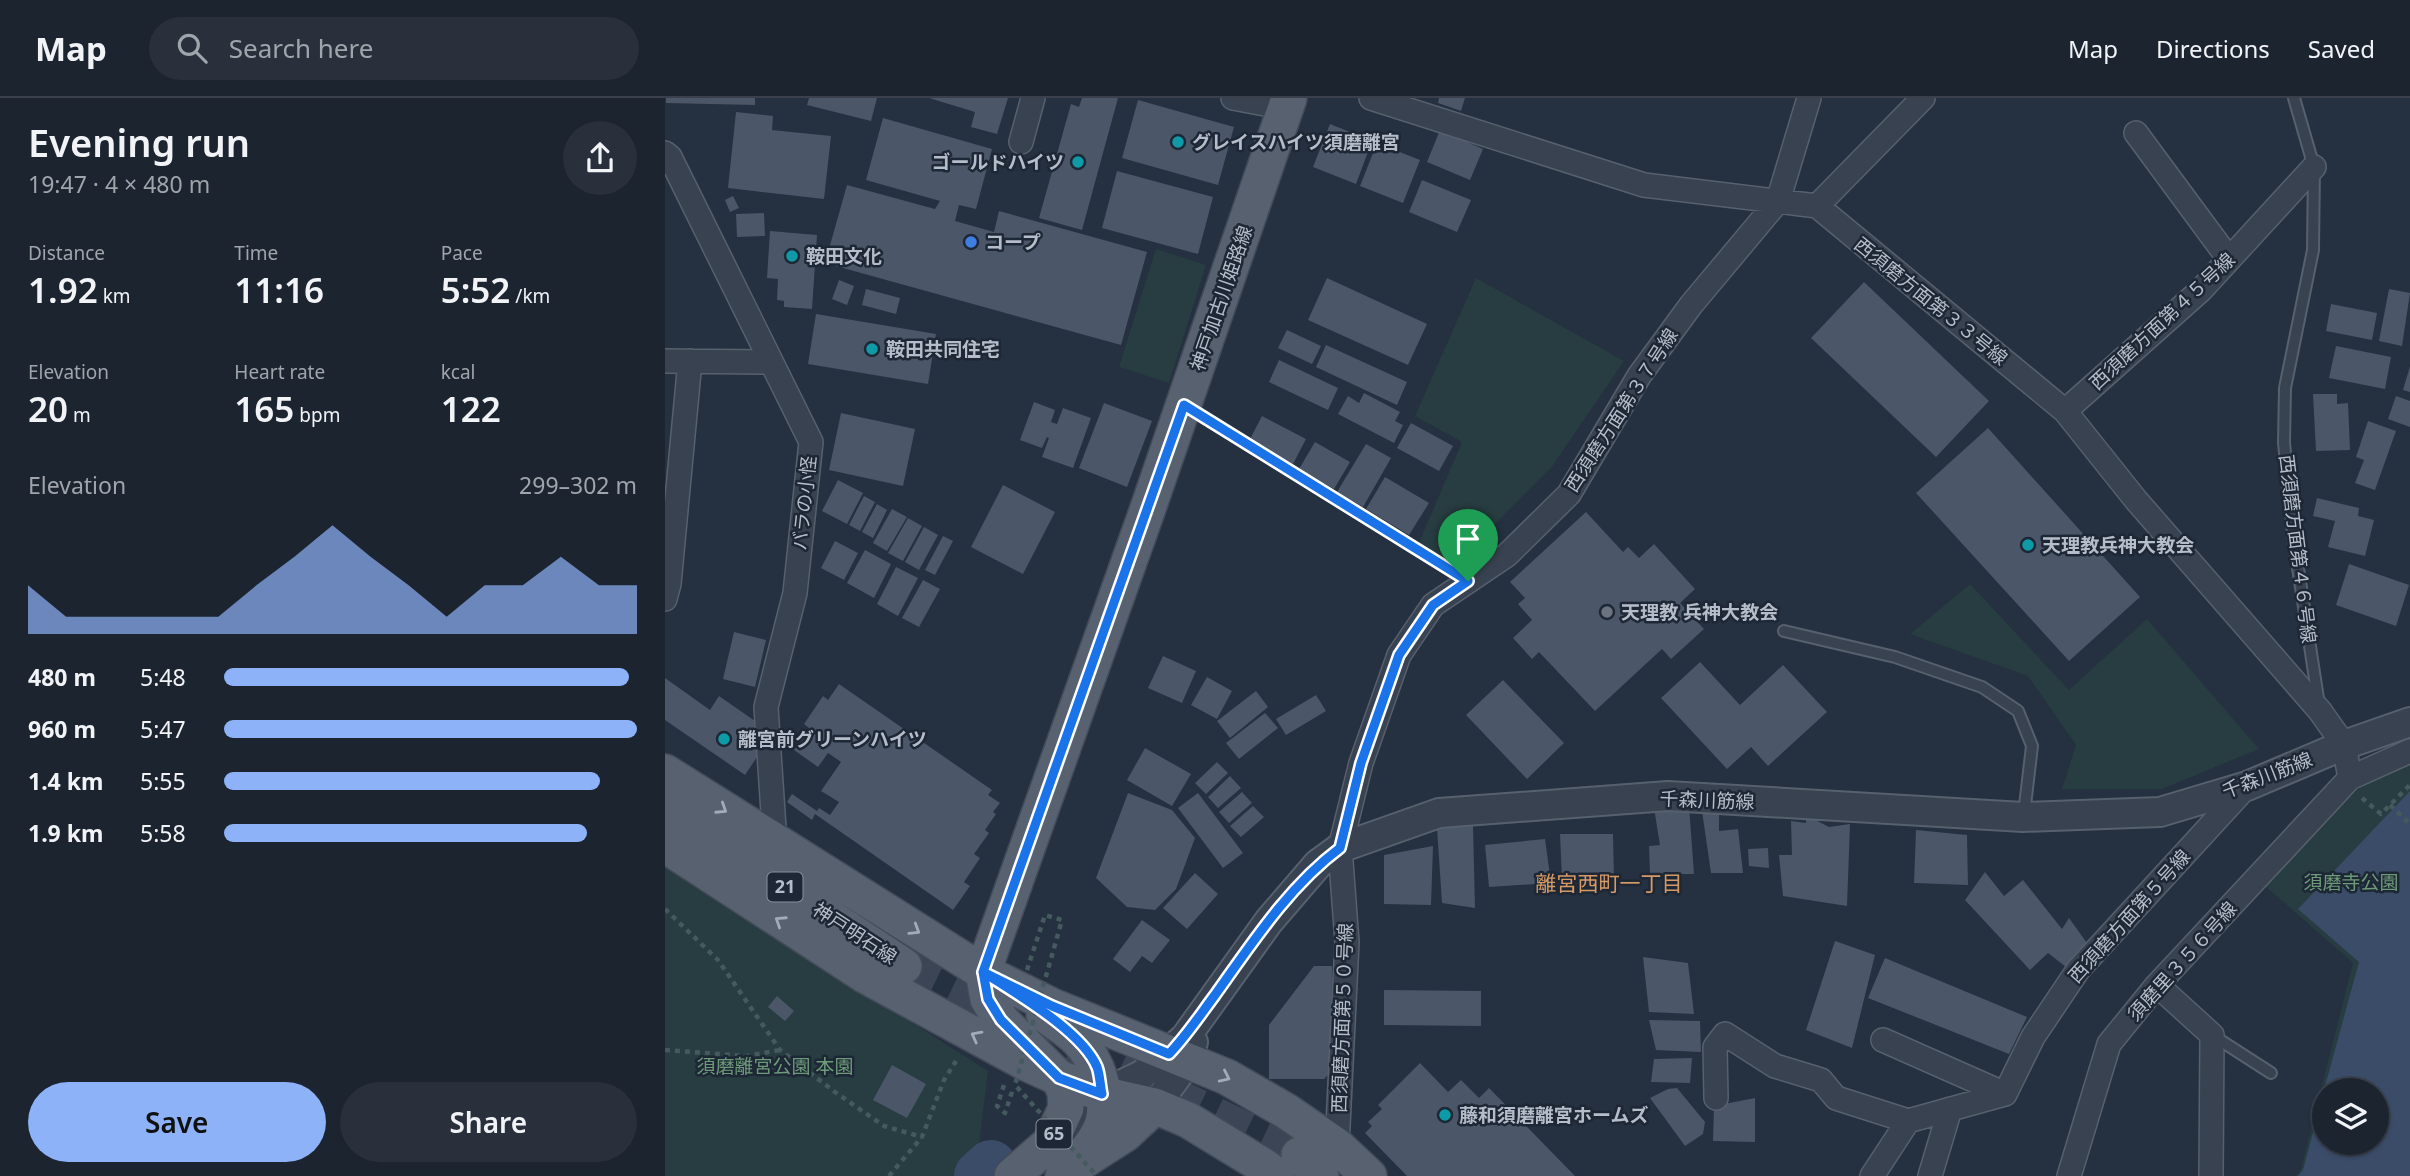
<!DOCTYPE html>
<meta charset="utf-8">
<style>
body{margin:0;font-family:"Noto Sans","Noto Sans JP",sans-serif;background:#29303c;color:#f1f3f6;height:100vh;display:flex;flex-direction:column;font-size:26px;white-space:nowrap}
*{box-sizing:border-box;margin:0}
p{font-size:23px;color:#a0a4ab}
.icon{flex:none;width:38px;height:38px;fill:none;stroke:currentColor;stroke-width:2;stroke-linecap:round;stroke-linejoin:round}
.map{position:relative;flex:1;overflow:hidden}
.details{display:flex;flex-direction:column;background:#1c2430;width:665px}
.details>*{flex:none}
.controls{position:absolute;left:1647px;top:980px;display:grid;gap:14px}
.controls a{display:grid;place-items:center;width:77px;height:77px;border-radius:50%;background:#1c2430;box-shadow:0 2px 5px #0004,0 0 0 2px #3a414c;font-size:35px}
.pin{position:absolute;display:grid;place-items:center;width:60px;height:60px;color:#fff;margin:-72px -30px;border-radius:50% 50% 50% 0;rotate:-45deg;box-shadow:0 0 7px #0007}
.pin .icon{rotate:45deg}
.round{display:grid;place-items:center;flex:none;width:74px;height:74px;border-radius:37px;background:#29303c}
.summary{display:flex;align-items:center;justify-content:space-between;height:119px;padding:0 28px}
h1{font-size:38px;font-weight:600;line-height:52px}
.stats{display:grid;grid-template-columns:repeat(3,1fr);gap:10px;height:119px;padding:7px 28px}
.stats div{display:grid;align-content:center}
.stats b{font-size:35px;font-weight:600}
.stats small{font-size:19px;font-weight:400}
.stats p{font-size:19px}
.chart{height:196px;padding:14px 28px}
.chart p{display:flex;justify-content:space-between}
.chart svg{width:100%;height:126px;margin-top:7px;fill:#8db2f8;opacity:.7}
.primary-button{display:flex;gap:14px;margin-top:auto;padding:14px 28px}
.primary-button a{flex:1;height:80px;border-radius:42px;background:#8db2f8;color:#111;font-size:28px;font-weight:600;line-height:80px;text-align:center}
.primary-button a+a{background:#29303c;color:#f1f3f6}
ul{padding:0 28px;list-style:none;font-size:23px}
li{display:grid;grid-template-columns:112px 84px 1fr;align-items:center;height:52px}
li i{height:18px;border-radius:9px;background:#8db2f8}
header{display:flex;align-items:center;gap:42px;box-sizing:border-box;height:98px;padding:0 35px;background:#1c2430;border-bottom:2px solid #3a414c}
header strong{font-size:33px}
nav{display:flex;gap:38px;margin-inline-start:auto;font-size:24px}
.search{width:490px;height:63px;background:#29303c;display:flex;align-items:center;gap:18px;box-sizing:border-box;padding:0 24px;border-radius:38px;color:#a0a4ab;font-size:26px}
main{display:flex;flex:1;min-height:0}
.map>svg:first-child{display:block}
.green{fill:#273d41;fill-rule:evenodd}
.water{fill:#3b4c69}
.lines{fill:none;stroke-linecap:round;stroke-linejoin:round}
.river{stroke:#3b4c69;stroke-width:52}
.building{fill:#4b5669}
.primary-tunnel{stroke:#3b4555;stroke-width:35;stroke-dasharray:35 18;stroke-linecap:butt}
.service-casing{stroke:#57606d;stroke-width:14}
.minor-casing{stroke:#57606d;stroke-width:26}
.tertiary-casing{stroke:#57606d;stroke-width:32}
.primary-casing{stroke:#434b59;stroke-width:38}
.path{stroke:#455a5e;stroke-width:4.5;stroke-dasharray:5 5;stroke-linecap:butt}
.service{stroke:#394250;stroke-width:10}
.minor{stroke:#394250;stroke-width:23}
.tertiary{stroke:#394250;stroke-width:28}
.primary{stroke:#576170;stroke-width:35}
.path-bridge{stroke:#455a5e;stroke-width:4.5;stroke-dasharray:5 5;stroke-linecap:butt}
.oneway{stroke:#a3abb8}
.route-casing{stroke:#fff;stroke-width:14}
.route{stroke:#1a73e8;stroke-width:9}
.culture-dot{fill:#0f9aa8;stroke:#1e2735;stroke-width:2.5}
.shop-dot{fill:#3f7fe0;stroke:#1e2735;stroke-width:2.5}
.worship-dot{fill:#6b7280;stroke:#1e2735;stroke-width:2.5}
.labels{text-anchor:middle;stroke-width:5;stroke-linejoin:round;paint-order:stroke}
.shield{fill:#1e2735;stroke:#88909d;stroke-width:2}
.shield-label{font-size:18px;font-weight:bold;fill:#b6bdca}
.poi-label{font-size:19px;font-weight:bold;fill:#b6bdca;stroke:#1e2735;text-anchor:start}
.street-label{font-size:19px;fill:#b6bdca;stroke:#1e2735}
.park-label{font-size:19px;fill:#6d9b79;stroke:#1e2735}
.neighbourhood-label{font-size:21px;fill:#d69a65;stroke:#1e2735}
</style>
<header>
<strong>Map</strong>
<div class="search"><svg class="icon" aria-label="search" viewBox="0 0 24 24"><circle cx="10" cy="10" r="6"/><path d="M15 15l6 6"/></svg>Search here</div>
<nav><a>Map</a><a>Directions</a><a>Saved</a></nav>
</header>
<main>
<section class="details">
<div class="summary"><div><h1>Evening run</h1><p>19:47 · 4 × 480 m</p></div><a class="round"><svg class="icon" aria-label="share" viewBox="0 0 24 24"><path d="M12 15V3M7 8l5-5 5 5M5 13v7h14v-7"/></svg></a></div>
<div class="stats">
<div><p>Distance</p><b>1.92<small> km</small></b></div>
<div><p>Time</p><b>11:16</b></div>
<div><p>Pace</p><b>5:52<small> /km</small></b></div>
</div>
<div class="stats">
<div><p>Elevation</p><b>20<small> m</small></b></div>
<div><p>Heart rate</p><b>165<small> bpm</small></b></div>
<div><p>kcal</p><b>122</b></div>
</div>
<div class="chart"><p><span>Elevation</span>299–302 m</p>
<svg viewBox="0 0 160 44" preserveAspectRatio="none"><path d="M0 44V27L10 38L20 38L30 38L40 38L50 38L60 27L70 17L80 6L90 17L100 27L110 38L120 27L130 27L140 17L150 27L160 27V44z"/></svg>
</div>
<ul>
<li><b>480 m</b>5:48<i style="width:98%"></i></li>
<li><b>960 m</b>5:47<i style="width:100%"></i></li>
<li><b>1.4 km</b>5:55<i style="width:91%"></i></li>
<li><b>1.9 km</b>5:58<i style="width:88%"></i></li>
</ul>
<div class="primary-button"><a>Save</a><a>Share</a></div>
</section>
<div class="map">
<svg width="1745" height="1078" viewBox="0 0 1745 1078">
<rect width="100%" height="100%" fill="#253040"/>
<path class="green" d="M491 151 541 167 504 285 454 269Z
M811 180 959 263 886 370 788 468 753 447 797 344 750 318Z
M1305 486 1404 592 1482 521 1594 651 1497 691H1397L1411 647 1363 578 1245 536Z
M1745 663V1078H1631L1636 1071 1688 865 1599 787 1662 721 1706 679ZM1659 992H1712V1045H1659Z
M0 768 323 973 313 1055 290 1078H0Z"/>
<path class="water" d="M1745 693V1078H1633L1638 1072 1659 993V1045H1712V992H1659L1694 864 1633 811Z"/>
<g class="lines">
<path class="river" d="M315 1078 326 1068"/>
</g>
<path class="building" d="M1 0H90V7L1 5Z
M144 0H212L206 23 142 7Z
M264 0H343L332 36 306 29 310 14Z
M417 0H453L417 132 374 120 406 6 414 9Z
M774 0H800L796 13 773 5Z
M473 2 569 29 553 87 457 60Z
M71 14 108 18 107 32 166 38 159 101 63 90Z
M218 20 327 51 311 111 294 107 290 123 329 134 334 113 482 154 456 247 160 165 182 87 270 111 275 103 201 82Z
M665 26 707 43 691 86 648 69Z
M775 32 818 51 805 82 762 64Z
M712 45 755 62 738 105 695 88Z
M452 73 548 99 533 156 437 130Z
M757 82 806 102 792 134 744 114Z
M68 98 74 110 65 114 60 102Z
M99 115 100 138 72 139 71 116Z
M105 133 152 137 147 211 119 209V203L112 202 113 181 102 180Z
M662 180 762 226 743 267 643 222Z
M174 182 189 188 182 207 167 201Z
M1199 184 1324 303 1271 359 1146 240Z
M201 191 235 200 231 216 197 207Z
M1724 191 1745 195 1737 248 1714 243Z
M1666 206 1712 215 1707 242 1661 233Z
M151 216 271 236 263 286 143 266Z
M622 232 656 248 647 266 613 250Z
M661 247 742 284 732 307 651 269Z
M1671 248 1726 259 1720 291 1664 280Z
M614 262 673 290 663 312 604 284Z
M1745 268V294L1738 292Z
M699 295 735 314 730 323 738 327 729 345 673 316 683 298 694 305Z
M1648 296H1672V306L1683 305 1685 352 1651 353Z
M1731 298 1745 303V329L1723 321Z
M369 304 390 312 386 324 392 326 398 310 426 320 408 370 377 359 384 340 382 339 377 350 355 342Z
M439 305 487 323 462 389 414 370Z
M176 315 250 331 238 388 164 372Z
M597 318 641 341 628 366 584 343Z
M1703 323 1731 333 1710 392 1690 385 1699 362 1691 359Z
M746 325 788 348 774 373 732 350Z
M1323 330 1475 499 1404 563 1251 395Z
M650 344 685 364 669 391 634 371Z
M701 346 726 360 698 409 672 394Z
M720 379 764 405 744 437 701 411Z
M173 382 198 395 182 426 157 413Z
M338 387 390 414 358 476 306 449Z
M199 398 210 404 195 433 184 427Z
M1652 400 1694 410 1693 418 1709 422 1700 458 1663 449 1670 423 1648 418Z
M212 406 222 412 208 440 197 434Z
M227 411 242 419 222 453 208 445Z
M921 414 958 454 963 449 974 460 989 446 1030 491 1015 505 1039 531 1006 561 997 551 930 613 874 554 867 561 848 540 867 522 853 506 860 500 845 484Z
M243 420 257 428 238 463 223 455Z
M259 429 273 437 254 472 240 464Z
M278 438 288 443 270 477 260 472Z
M170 443 193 455 179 482 156 470Z
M200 452 226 466 209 500 182 485Z
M1684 466 1744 487 1731 528 1671 507Z
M231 469 253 480 233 518 212 506Z
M258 482 275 491 254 529 237 520Z
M69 534 101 542 90 589 58 581Z
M498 558 531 573 517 605 483 590Z
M1035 564 1075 607 1118 567 1162 614 1103 668 1086 649 1062 671 996 600Z
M542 579 567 593 552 621 526 607Z
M0 580 45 612 54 598 90 623 92 659 80 677 0 622Z
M838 582 899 645 862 681 801 617Z
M174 586 327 692 323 697 335 705 328 714 331 716 320 732 324 735 309 756 315 760 299 784 305 788 288 812 150 716 147 722 122 704 127 696 152 713 154 710 165 717 174 704 156 693 176 664 163 655 153 669 129 652 144 630 139 626 158 598 163 602Z
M591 593 603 609 565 640 552 623Z
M651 597 661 613 621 637 611 621Z
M600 615 613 630 574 661 561 645Z
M480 650 526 676 507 708 462 682Z
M552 664 563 675 541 696 530 685Z
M565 678 576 690 553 710 543 699Z
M577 694 587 705 564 725 554 714Z
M463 695 507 712 530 740 511 791 490 812 462 809 431 780Z
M533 695 578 755 558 770 513 710Z
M588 708 599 719 576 739 565 728Z
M1024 708 1029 776H985L984 748 995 747 989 710Z
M1037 713H1054V733L1073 731 1078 775H1046Z
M1141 717 1164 729 1185 726 1182 808 1118 798 1114 757H1127L1126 723 1141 725Z
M808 728 810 810 777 805 772 730Z
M1251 732 1302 737 1303 787 1249 785Z
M895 736H948L949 781H897Z
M880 741 886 785 824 789 820 747Z
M768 748 766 807 719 806V757Z
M1103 750 1104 770 1084 768 1083 751Z
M1320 774 1339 798 1358 782 1397 831 1404 820 1422 845 1401 869 1383 855 1365 872 1300 802Z
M530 775 553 796 522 831 498 810Z
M477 822 505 842 487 865 477 858 465 874 448 861Z
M1170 843 1210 857 1187 950 1141 932Z
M978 859 1023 865 1029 916 984 914Z
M1220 860 1362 919 1344 956 1203 900Z
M649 868H667L666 974 659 981H604V927Z
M719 892 816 893V928L719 927Z
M112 898 129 913 120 923 103 909Z
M984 922 1035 923 1036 954 991 952Z
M1027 960 1025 985 986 984 989 961Z
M755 965 783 994 796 982 814 1000 824 990 910 1078H742L700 1035 707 1028 703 1024 717 1011 713 1007Z
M227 967 261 986 242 1020 208 1002Z
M1012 990 1040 1024 1038 1036 1020 1048 985 1000 1003 991Z
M1090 1000V1044L1048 1043 1049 1008Z"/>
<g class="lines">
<path class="primary-tunnel" d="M239 868 347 920
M407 948 634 1057"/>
<defs>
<path id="service" d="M1629 0 1649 69 1648 152 1620 290 1619 345 1629 444 1654 607
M524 310 803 483
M1119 533 1230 559 1317 589 1353 613 1367 648 1359 716
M1547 937 1606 975"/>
<path id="minor" d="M568 0 621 10
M706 0 979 87 1152 108 1400 313 1471 402 1655 613 1679 647 1685 680
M1471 35 1564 161
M356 44 368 0
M0 55 5 59 146 344 130 495 101 609 110 745
M1152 108 1258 0
M0 263 106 264
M1400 313 1536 192 1649 69
M0 501 4 486 25 263
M1492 887 1547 937 1546 1078
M1218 942 1340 996
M1051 1000 1050 949 1060 936 1110 968 1156 982 1171 1000 1243 1023
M672 1048 682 844 675 750 696 665 734 557 768 507 842 457 904 396 974 278 1026 207 1113 103 1144 0
M1207 1078 1243 1023 1340 996 1368 939 1413 872 1582 688
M1265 1078 1285 1011
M1404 1078 1444 946 1492 887 1685 680 1745 653"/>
<path id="tertiary" d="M490 1008 523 963 528 944
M389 1041 437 996 477 977 520 940 604 823 653 766 675 750 774 715 1003 698 1358 719 1495 714 1582 688 1679 647 1745 624"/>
<path id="primary" d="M0 674 318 874 387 908 562 979 621 1013 672 1048 704 1078
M0 710 239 868
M0 747 201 878 359 964 394 980 437 996 490 1008 523 1022 600 1069 612 1078
M379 916C390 924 403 932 413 942 432 962 446 999 437 1027 430 1045 413 1065 398 1078
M634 1057 656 1078
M418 1063 460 1036 490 1008
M347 1078 385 1045 401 1010 400 994 394 980 336 922 323 901 318 874 481 416 624 0"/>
</defs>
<use href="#service" class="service-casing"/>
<use href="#minor" class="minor-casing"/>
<use href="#tertiary" class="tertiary-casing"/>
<use href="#primary" class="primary-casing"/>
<path class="path" d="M1697 700 1716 716 1745 687
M1725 707 1745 726
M0 811 53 862 115 952 170 994 219 1028 257 1039
M0 952 81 958 115 952
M339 987 332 1008 340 1015 348 991
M224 1078 257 1039 279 982 291 963"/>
<use href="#service" class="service"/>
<use href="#minor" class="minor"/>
<use href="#tertiary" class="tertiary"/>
<use href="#primary" class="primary"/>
<path class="path-bridge" d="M362 872 380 817 397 822 350 987 432 1078"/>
</g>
<defs><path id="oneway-chevron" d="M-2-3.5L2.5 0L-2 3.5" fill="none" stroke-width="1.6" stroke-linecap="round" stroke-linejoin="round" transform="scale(1.75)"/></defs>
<g class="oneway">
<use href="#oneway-chevron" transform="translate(57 711) rotate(33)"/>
<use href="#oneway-chevron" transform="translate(115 823) rotate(-147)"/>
<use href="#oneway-chevron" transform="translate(250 832) rotate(32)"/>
<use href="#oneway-chevron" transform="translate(311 938) rotate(-152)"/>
<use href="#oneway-chevron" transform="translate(560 979) rotate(25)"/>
</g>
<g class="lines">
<defs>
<path id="route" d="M803 483 768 507 734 557 696 665 675 750C624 788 587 845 550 897 535 917 522 937 504 956L387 908 318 874 323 901 336 922 394 980 437 996C435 987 435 977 432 969 417 933 350 895 318 874L519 307 803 483"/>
</defs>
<use href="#route" class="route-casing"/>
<use href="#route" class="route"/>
</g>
<g class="culture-dot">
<circle cx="513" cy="44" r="7"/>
<circle cx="413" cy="64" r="7"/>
<circle cx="127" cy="158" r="7"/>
<circle cx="207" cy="251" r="7"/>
<circle cx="1363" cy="447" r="7"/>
<circle cx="59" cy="641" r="7"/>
<circle cx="780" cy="1017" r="7"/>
</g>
<circle class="shop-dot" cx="306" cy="144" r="7"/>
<circle class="worship-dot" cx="942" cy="514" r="7"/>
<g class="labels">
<g class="shield">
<rect x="102.5" y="774.5" width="35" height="29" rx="5"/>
<rect x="371.5" y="1021.5" width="35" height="29" rx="5"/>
</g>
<g class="shield-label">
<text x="120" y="795">21</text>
<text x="389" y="1042">65</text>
</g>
<g class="poi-label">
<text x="527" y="51">グレイスハイツ須磨離宮</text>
<text x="399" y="71" text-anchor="end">ゴールドハイツ</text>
<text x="320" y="151">コープ</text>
<text x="141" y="165">鞍田文化</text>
<text x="221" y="258">鞍田共同住宅</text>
<text x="1377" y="454">天理教兵神大教会</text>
<text x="956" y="521">天理教 兵神大教会</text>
<text x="73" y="648">離宮前グリーンハイツ</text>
<text x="794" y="1024">藤和須磨離宮ホームズ</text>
</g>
<g class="street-label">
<text transform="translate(556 200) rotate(-71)" y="7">神戸加古川姫路線</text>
<text transform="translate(1266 203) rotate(39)" y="7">西須磨方面第３３号線</text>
<text transform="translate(1497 223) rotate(-43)" y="7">西須磨方面第４５号線</text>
<text transform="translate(956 312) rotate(-57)" y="7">西須磨方面第３７号線</text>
<text transform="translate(139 405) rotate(-84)" y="7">バラの小怪</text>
<text transform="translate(1633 451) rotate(83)" y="7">西須磨方面第４６号線</text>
<text transform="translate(1602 677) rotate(-21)" y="7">千森川筋線</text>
<text transform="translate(1042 702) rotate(2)" y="7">千森川筋線</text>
<text transform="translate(1464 818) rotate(-48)" y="7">西須磨方面第５号線</text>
<text transform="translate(190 835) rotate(33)" y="7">神戸明石線</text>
<text transform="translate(1517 863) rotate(-48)" y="7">須磨里３５６号線</text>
<text transform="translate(677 920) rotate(-88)" y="7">西須磨方面第５０号線</text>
</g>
<g class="park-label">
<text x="1686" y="791">須磨寺公園</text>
<text x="110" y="975">須磨離宮公園 本園</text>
</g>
<g class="neighbourhood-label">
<text x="944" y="793">離宮西町一丁目</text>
</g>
</g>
</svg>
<div class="controls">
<a><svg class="icon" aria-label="layers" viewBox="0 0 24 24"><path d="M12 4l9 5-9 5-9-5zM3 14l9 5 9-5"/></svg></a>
</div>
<div class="pin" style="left:803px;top:483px;background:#1e9e55"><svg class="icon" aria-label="arrive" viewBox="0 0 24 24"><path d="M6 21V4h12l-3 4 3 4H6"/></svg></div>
</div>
</main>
